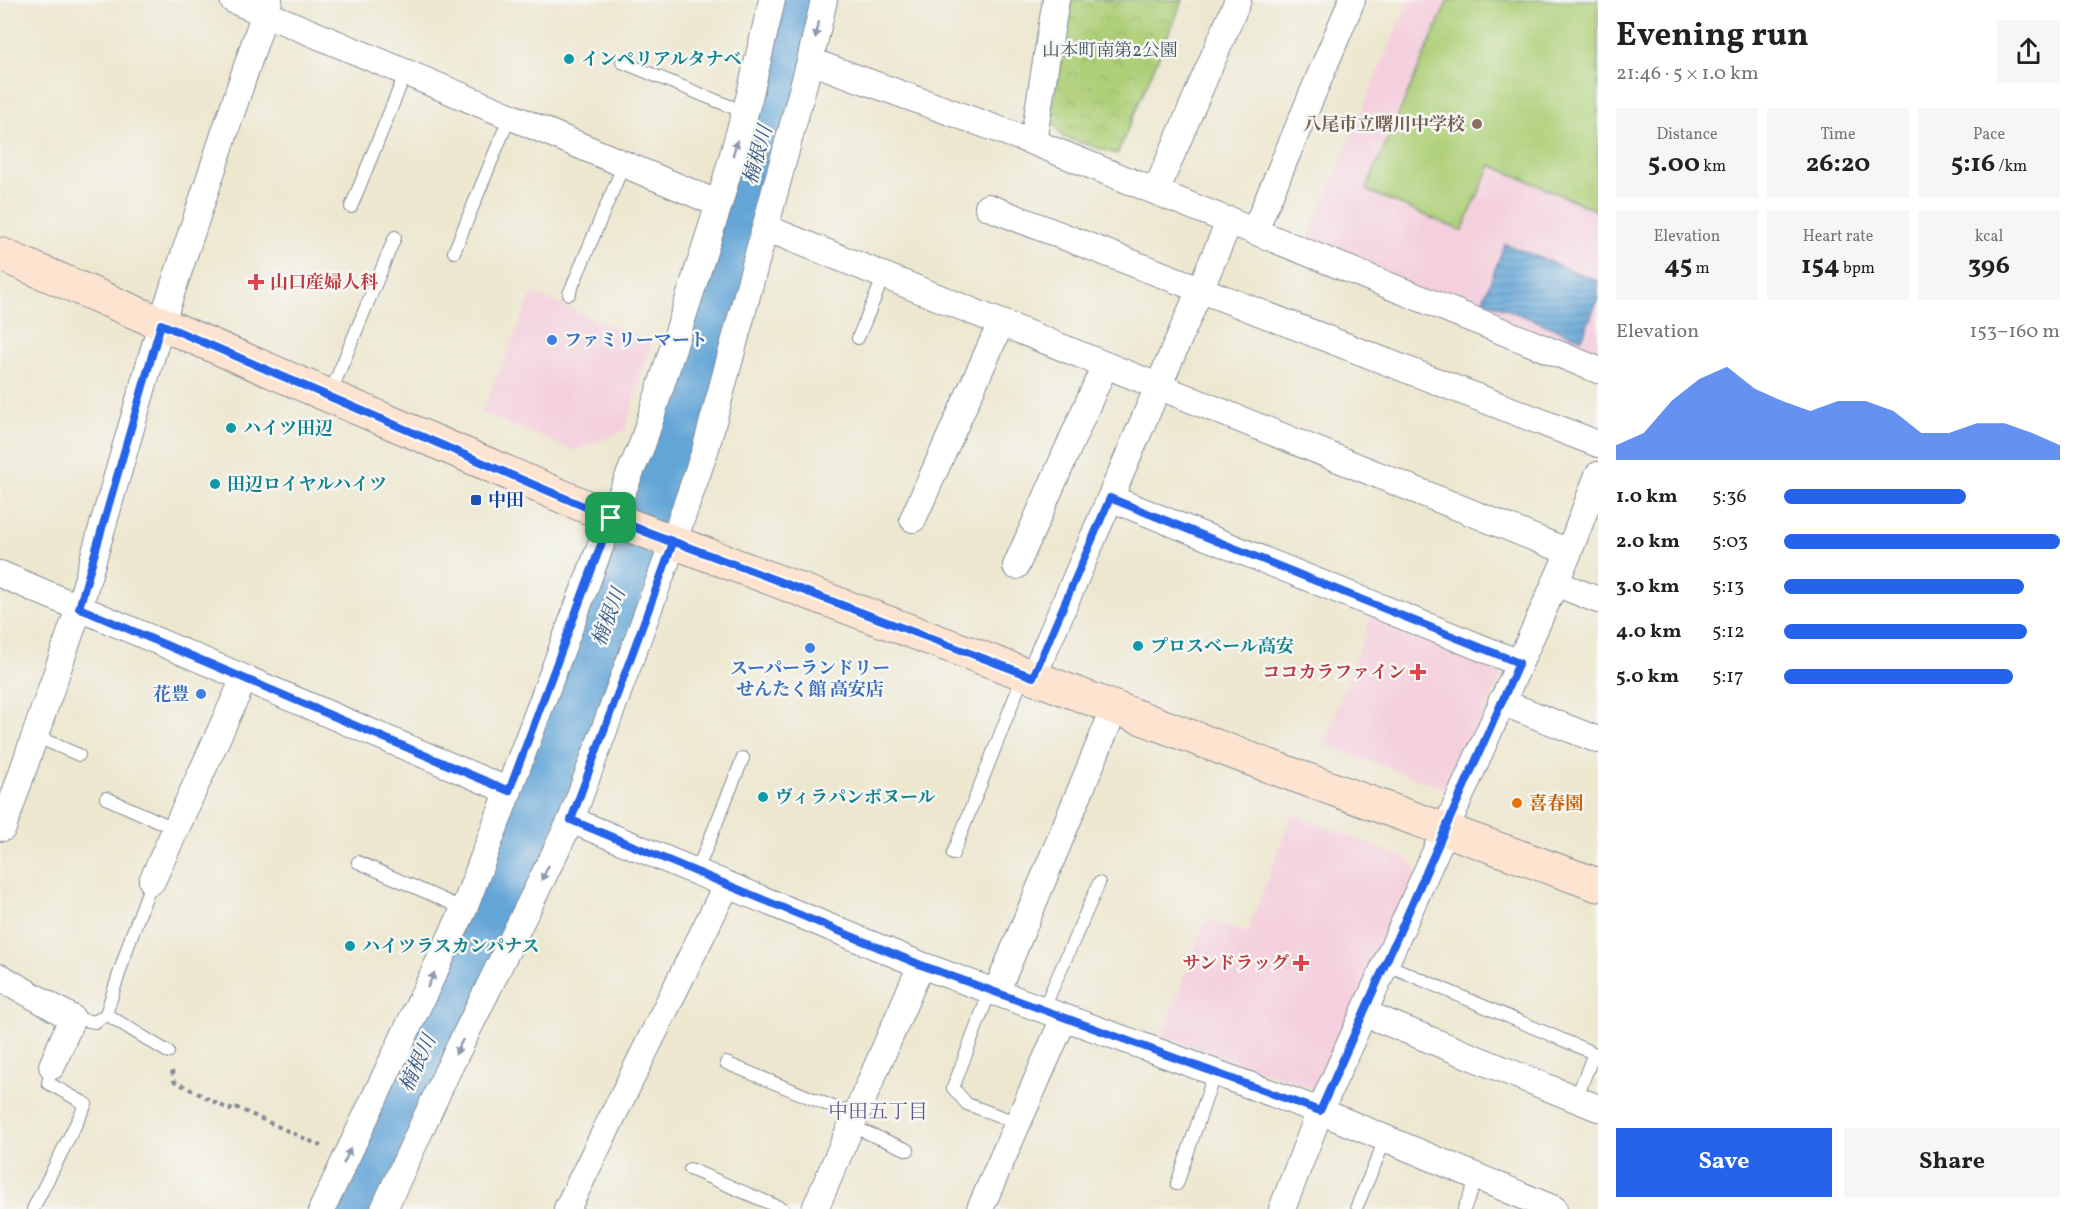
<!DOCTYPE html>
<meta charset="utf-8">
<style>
body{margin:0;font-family:Vollkorn,"Noto Serif JP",serif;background:#f6f6f6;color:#202124;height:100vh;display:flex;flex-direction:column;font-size:22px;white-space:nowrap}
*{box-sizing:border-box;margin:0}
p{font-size:20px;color:#757577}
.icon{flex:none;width:33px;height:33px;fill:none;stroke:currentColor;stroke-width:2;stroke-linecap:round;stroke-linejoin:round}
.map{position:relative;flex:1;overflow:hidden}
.drawer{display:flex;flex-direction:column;background:#fff;width:480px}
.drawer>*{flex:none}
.pin{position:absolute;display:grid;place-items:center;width:51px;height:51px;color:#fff;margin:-26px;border-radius:12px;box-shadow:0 3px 9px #0006}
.round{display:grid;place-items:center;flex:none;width:63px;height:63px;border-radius:0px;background:#f6f6f6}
.summary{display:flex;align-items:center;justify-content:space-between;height:102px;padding:0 18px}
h1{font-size:33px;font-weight:700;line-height:45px}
.metrics{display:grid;grid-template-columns:repeat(3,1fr);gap:9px;height:102px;padding:6px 18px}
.metrics div{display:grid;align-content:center;border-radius:0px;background:#f6f6f6;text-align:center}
.metrics b{font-size:26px;font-weight:700}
.metrics small{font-size:16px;font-weight:400}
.metrics p{font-size:16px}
.chart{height:168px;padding:12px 18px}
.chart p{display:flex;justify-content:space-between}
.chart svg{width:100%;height:108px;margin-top:6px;fill:#2563eb;opacity:.7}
.action{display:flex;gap:12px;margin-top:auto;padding:12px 18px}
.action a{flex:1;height:69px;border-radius:0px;background:#2563eb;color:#fff;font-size:24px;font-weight:700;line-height:69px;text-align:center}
.action a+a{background:#f6f6f6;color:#202124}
ul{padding:0 18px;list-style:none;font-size:20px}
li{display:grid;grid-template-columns:96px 72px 1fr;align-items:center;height:45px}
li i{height:15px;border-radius:8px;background:#2563eb}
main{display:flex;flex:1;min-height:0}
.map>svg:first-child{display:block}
.built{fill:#f4cfdd}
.park{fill:url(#park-crowns);stroke:#647f6a;stroke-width:1.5}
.pitch{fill:#adcf77;stroke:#647f6a;stroke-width:1.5}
.water{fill:url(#water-rules);stroke:#3f6a9a;stroke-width:1.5}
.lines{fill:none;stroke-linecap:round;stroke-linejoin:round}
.river{stroke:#63a5d7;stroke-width:51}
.lane-casing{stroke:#848b96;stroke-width:14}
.street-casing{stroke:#848b96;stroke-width:28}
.secondary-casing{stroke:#848b96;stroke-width:35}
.path{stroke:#848b96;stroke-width:4;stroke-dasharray:4.5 4.5;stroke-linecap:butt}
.lane{stroke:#fff;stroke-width:12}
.street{stroke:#fff;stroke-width:26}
.secondary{stroke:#fde4d1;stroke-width:33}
.oneway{fill:#8d97ae}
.route-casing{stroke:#fff;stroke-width:12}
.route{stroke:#2563eb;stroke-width:8}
.culture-dot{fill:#0f9aa8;stroke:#f6f6f2;stroke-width:2}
.education-dot{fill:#8d6e63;stroke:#f6f6f2;stroke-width:2}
.health-dot{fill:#e0444e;stroke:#f6f6f2;stroke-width:2}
.shop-dot{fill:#3f7fe0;stroke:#f6f6f2;stroke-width:2}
.transit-dot{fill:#1a4fb4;stroke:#f6f6f2;stroke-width:2}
.food-dot{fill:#e8710a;stroke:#f6f6f2;stroke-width:2}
.labels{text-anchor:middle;stroke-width:5;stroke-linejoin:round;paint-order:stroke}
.park-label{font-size:18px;fill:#405764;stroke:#f6f6f2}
.culture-label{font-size:18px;font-weight:bold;fill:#0d838f;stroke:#f6f6f2;text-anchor:start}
.education-label{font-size:18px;font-weight:bold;fill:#785e54;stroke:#f6f6f2;text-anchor:end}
.health-label{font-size:18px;font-weight:bold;fill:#be3a42;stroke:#f6f6f2;text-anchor:end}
.shop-label{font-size:18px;font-weight:bold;fill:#366cbe;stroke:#f6f6f2;text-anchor:start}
.transit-label{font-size:18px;font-weight:bold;fill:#164399;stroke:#f6f6f2;text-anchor:start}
.food-label{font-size:18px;font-weight:bold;fill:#c56008;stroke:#f6f6f2;text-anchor:start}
.water-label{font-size:20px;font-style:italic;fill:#345888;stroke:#f6f6f2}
.neighbourhood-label{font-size:20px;fill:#60588c;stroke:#f6f6f2}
</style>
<main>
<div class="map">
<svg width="1598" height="1209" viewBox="0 0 1598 1209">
<defs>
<pattern id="park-crowns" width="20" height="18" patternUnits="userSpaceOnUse" patternTransform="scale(1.5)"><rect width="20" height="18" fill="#adcf77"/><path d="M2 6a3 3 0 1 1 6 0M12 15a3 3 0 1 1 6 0" fill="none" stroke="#94b269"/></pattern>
<pattern id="water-rules" width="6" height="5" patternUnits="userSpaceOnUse" patternTransform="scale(1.5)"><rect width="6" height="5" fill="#63a5d7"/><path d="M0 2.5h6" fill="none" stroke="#5187b2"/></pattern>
</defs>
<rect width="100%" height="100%" fill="#f6f6f2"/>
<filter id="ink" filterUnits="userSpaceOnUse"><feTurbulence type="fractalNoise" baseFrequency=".0167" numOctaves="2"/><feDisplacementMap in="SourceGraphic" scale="12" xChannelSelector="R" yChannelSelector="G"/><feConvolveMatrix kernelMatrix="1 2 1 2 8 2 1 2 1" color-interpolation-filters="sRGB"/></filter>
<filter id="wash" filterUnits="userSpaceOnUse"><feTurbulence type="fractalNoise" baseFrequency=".008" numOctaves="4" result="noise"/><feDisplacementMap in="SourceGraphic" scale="24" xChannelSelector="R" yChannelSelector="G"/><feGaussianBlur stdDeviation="1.35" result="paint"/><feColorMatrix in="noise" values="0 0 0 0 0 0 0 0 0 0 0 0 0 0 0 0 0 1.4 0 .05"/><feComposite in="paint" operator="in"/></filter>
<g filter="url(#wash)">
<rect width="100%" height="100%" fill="#ede7cf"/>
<path class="built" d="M1409 0H1598V365L1303 249Z
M532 293 652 342 625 430 575 451 482 413Z
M1372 614 1498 665 1501 676 1454 783 1443 788 1324 745Z
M1292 814 1410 860 1417 872 1324 1084 1315 1089 1162 1036 1206 918 1247 933Z"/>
<path class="park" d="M1071 0H1183L1117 154 1063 137 1051 119Z"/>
<path class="pitch" d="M1448 0H1598V211L1491 165 1462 231 1366 190Z"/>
<path class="water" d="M1505 244 1598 281V298L1582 339 1483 300Z"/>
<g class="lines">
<path class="river" d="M349 1209 489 912 536 806 658 483 715 306 784 63 800 0"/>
</g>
</g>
<g filter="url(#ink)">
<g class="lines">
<defs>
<path id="lane" d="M622 62 744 112
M351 207 406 72
M454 252 510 116
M569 294 624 164
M858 338 884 276
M330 394 395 237
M35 736 79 755
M106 798 176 829
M953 854 1024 674
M358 862 464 909
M696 873 743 758
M1385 964 1598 1055
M990 991 953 1088 967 1104 1018 1123
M1043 1010 1099 883
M106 1014 131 937 152 881
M72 1018 95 1022 106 1014 168 1052
M726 1063 855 1116
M1576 1099 1594 1053
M851 1126 908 1150
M690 1169 783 1209
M1177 1184 1215 1072
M1357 1206 1386 1138
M33 1209 86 1104 48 1083 52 1066
M1464 1209 1478 1177"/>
<path id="street" d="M233 0 719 204
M810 61 1033 142 1598 370
M1033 142 1056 0
M1156 191 1238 0
M988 207 1598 444
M766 228 1569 552
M1255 230 1352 0
M1110 498 1519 663
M913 519 1001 323
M1016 566 1105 365
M0 574 509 791
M1555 583 1598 600
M1033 677 1230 220
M1501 702 1598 740
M571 820 921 965 1320 1111 1554 1209
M3 828 79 608 161 324 269 0
M152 881 244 679
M0 977 72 1018 52 1066
M996 993 1115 707
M1364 1013 1598 1108
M322 1209 464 909 611 518 642 445 719 204 749 98 772 0
M384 1209 447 1072 571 820 673 543 705 451 810 61 824 0
M567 1209 726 886
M815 1209 921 965
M980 1209 1064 1018
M1282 1209 1320 1111 1569 552 1598 475"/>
<path id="secondary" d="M0 254 631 526 1280 770 1598 885"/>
</defs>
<use href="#lane" class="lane-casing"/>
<use href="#street" class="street-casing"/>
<use href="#secondary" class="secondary-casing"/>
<path class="path" d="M172 1071 174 1081 230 1110 233 1106 321 1146"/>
<use href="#lane" class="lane"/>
<use href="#street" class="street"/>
<use href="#secondary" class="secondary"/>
</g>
<defs><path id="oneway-solid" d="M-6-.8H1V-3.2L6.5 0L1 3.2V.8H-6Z" transform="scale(1.5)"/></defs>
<g class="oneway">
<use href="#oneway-solid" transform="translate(817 30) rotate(103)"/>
<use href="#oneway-solid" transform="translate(735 148) rotate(-74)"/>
<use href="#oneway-solid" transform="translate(545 873) rotate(116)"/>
<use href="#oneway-solid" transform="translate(431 980) rotate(-65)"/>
<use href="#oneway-solid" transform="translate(459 1047) rotate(116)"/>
<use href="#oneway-solid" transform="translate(347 1156) rotate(-65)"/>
</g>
</g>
<g class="lines" filter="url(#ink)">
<defs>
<path id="route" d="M611 518 509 791 79 608 161 324 611 518 673 543 571 820 921 965 1320 1111 1519 663 1110 498 1033 677 611 518"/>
</defs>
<use href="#route" class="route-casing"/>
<use href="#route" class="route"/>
</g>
<g class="culture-dot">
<circle cx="569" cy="59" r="6"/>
<circle cx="231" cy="428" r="6"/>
<circle cx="215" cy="484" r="6"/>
<circle cx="1138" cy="646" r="6"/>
<circle cx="763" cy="797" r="6"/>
<circle cx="350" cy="946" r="6"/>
</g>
<circle class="education-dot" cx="1477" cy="124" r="6"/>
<g class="health-dot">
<path d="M253 273h6v6h6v6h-6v6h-6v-6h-6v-6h6z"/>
<path d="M1415 663h6v6h6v6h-6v6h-6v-6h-6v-6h6z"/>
<path d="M1298 954h6v6h6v6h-6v6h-6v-6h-6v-6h6z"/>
</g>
<g class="shop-dot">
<circle cx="552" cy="340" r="6"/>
<circle cx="810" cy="648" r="6"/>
<circle cx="201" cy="694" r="6"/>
</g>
<rect class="transit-dot" x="470" y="494" width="12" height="12" rx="3"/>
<circle class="food-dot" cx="1517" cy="803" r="6"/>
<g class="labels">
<g class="park-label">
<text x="1110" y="56">山本町南第2公園</text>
</g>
<g class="culture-label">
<text x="581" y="65">インペリアルタナベ</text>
<text x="243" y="434">ハイツ田辺</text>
<text x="227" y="490">田辺ロイヤルハイツ</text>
<text x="1150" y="652">プロスベール高安</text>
<text x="775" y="803">ヴィラパンボヌール</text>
<text x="362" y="952">ハイツラスカンパナス</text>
</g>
<g class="education-label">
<text x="1465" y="130">八尾市立曙川中学校</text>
</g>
<g class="health-label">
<text x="270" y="288" text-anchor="start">山口産婦人科</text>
<text x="1406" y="678">ココカラファイン</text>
<text x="1289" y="969">サンドラッグ</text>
</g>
<g class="shop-label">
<text x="564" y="346">ファミリーマート</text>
<text x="810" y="674" text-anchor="middle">スーパーランドリー<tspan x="810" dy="21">せんたく館 高安店</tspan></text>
<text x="189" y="700" text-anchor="end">花豊</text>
</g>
<g class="transit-label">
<text x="488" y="506">中田</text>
</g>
<g class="food-label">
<text x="1529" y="809">喜春園</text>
</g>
<g class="water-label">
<text transform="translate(757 155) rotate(-74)" y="7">楠根川</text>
<text transform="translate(608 617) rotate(-69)" y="7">楠根川</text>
<text transform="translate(417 1063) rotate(-65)" y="7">楠根川</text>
</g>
<g class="neighbourhood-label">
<text x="878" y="1118">中田五丁目</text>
</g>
</g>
</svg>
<div class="pin" style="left:611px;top:518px;background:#1e9e55"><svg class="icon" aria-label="arrive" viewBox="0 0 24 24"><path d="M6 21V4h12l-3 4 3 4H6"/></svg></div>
</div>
<section class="drawer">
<div class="summary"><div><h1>Evening run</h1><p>21:46 · 5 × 1.0 km</p></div><a class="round"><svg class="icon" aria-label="share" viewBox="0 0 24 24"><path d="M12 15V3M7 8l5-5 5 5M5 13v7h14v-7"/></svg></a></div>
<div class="metrics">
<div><p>Distance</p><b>5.00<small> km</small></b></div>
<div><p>Time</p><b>26:20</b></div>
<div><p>Pace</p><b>5:16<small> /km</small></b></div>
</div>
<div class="metrics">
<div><p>Elevation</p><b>45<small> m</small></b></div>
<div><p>Heart rate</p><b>154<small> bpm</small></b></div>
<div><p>kcal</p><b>396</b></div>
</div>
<div class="chart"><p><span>Elevation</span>153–160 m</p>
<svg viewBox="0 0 160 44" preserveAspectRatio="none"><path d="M0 44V38L10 33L20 20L30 11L40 6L50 15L60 20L70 24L80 20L90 20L100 24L110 33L120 33L130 29L140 29L150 33L160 38V44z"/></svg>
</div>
<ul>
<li><b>1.0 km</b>5:36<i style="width:66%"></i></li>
<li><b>2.0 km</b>5:03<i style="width:100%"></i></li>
<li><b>3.0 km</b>5:13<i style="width:87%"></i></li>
<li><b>4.0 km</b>5:12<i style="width:88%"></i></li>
<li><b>5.0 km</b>5:17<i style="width:83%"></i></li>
</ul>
<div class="action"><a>Save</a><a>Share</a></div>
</section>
</main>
